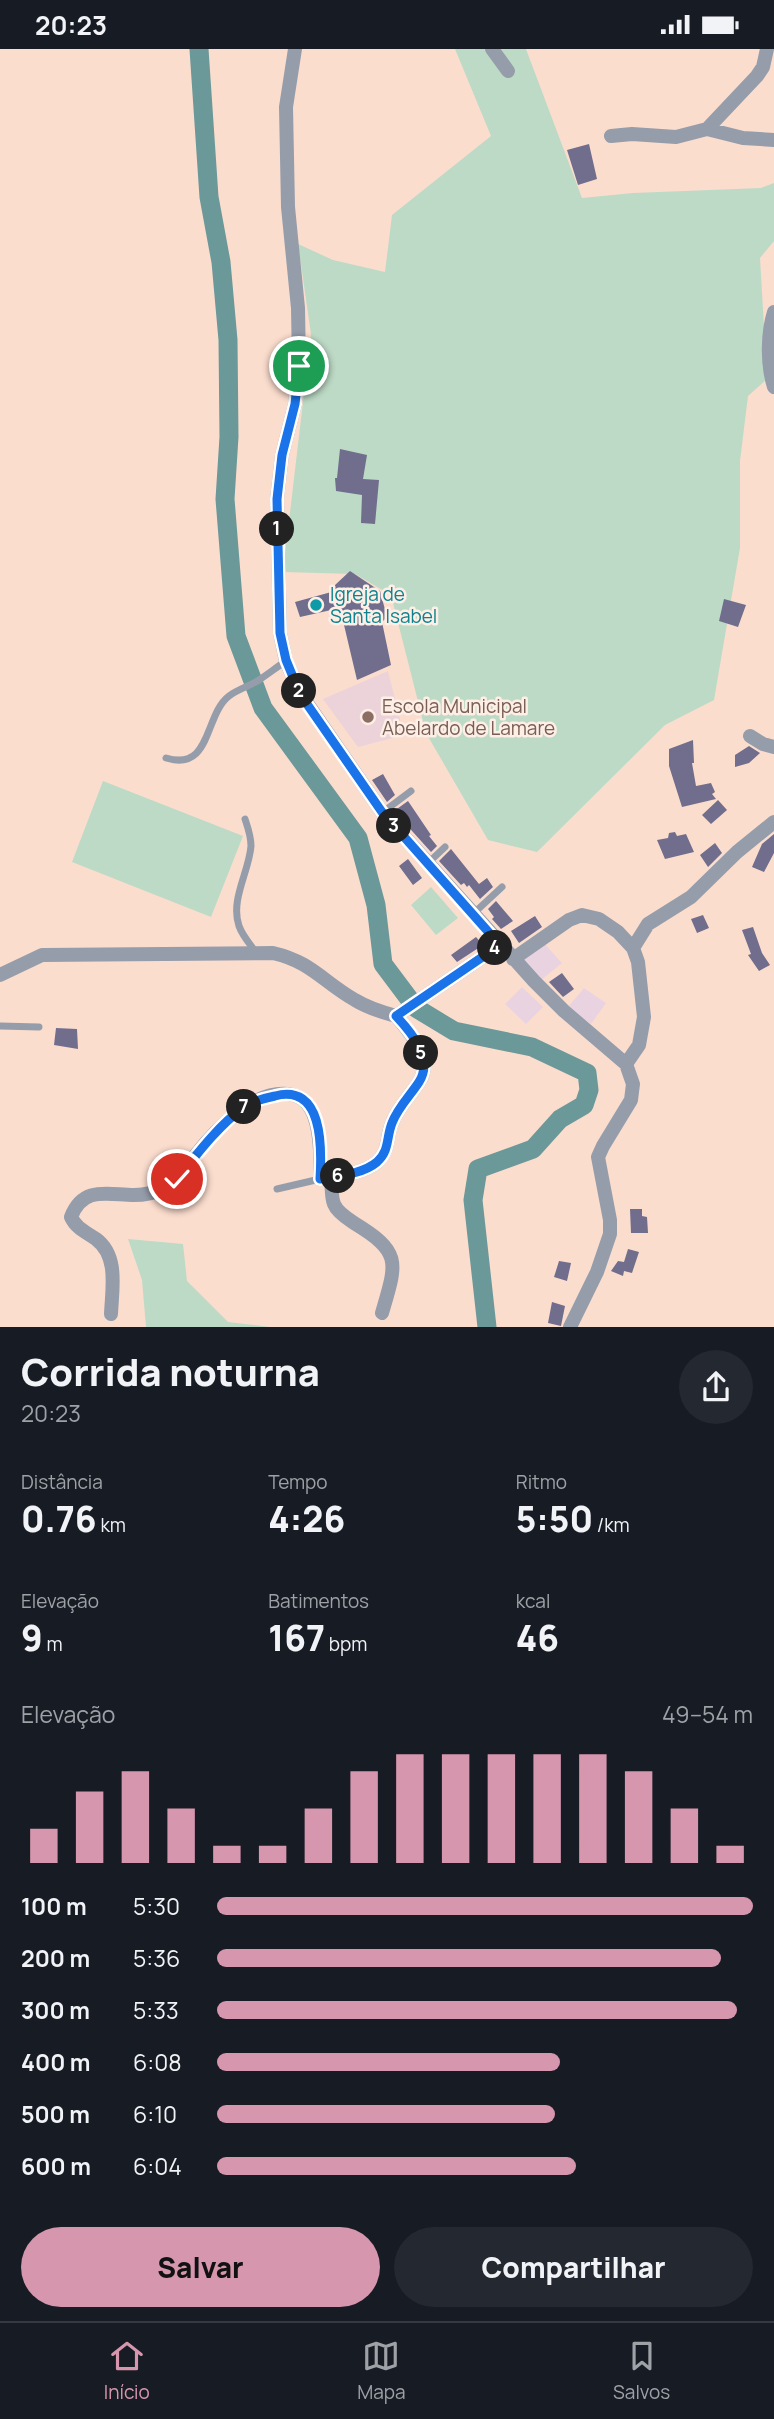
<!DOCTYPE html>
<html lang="pt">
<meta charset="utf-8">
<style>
body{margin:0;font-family:Manrope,sans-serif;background:#242831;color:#f1f3f6;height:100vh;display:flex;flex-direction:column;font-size:26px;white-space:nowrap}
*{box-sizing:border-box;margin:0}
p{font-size:23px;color:#9ea1a6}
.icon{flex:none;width:38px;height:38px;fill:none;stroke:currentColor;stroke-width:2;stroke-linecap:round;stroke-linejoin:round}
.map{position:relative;height:1278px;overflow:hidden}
.drawer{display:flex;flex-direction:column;background:#171b24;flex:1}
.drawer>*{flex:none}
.pin{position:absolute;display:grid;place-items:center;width:60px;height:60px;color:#fff;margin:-30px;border:4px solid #fff;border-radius:50%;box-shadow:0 2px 7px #0007}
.km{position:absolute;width:35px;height:35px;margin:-18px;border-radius:50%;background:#222;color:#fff;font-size:19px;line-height:35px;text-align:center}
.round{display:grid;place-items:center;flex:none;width:74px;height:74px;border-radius:37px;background:#242831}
.headline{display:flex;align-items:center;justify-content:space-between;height:119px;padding:0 21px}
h1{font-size:38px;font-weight:800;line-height:52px}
.stats{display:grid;grid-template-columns:repeat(3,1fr);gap:10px;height:119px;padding:7px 21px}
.stats div{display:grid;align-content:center}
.stats b{font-size:35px;font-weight:800}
.stats small{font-size:19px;font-weight:400}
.stats p{font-size:19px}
.chart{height:196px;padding:14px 21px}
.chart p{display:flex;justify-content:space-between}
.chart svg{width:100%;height:126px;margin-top:7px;stroke:#d696ae;stroke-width:6}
.action{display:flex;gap:14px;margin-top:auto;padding:14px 21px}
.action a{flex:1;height:80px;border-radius:42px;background:#d696ae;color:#111;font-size:28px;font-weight:800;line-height:80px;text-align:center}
.action a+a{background:#242831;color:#f1f3f6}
ul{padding:0 21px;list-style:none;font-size:23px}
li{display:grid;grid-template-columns:112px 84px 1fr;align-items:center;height:52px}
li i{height:18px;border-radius:9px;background:#d696ae}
.status{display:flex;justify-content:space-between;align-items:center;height:49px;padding:0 35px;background:#171b24;direction:ltr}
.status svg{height:19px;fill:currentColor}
.tab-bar{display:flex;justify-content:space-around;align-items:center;height:98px;border-top:2px solid #363941;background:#171b24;font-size:19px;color:#9ea1a6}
.tab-bar a{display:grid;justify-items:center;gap:4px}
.tab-bar .selected{color:#d696ae}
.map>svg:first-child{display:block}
.commercial{fill:#e9d3e0}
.education{fill:#ecd2d9}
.green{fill:#bddac6}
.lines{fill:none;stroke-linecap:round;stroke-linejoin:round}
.river{stroke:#6b9898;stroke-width:19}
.building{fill:#706d8d}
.lane{stroke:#959dab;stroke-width:7}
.street{stroke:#959dab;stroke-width:14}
.route-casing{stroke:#fff;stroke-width:14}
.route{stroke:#1a73e8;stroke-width:9}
.culture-dot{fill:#0f9aa8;stroke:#fdeee6;stroke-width:2.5}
.education-dot{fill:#8d6e63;stroke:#fdeee6;stroke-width:2.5}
.labels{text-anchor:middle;stroke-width:5;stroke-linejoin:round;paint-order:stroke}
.culture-label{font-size:19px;fill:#0d838f;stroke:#fdeee6;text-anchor:start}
.education-label{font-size:19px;fill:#785e54;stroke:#fdeee6;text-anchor:start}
</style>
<div class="status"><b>20:23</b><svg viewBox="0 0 49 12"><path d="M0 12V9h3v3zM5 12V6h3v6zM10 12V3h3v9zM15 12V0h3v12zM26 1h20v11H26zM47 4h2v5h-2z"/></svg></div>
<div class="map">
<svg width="774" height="1278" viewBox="0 0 774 1278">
<rect width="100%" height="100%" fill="#fbddce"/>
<path class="commercial" d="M542 892 562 914 541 931 521 908Z
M522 938 543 958 526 975 505 955Z
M584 939 606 954 591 975 568 958Z"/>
<path class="education" d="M388 622 404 686 358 698 323 650Z"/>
<path class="green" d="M455 0H526L582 149 633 144 761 139 774 134V192L760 209 767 330 748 347 740 412V499L714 651 665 676 537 803 488 791 426 684 391 546 355 525 283 523 311 285 298 195 333 211 385 223 392 166 491 87Z
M103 732 243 787 211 868 72 813Z
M431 838 458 869 436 886 411 856Z
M128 1190 183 1195 187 1232 228 1273 270 1278H146L142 1231Z"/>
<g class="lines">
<path class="river" d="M199 0 209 148 221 213 228 291 229 388 225 450 236 587 263 659 358 789 376 856 383 915 416 959 454 982 532 998 587 1024 589 1041 584 1056 560 1070 533 1100 478 1120 473 1151 487 1278"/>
</g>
<path class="building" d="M589 95 597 130 578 136 567 101Z
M340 400 367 406 363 430 379 431 375 475 361 474 362 446 336 442 335 429H337Z
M350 522 380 542 387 568 382 573 391 616 357 631 340 559 300 568 295 553 335 542 334 537Z
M724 550 746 556 738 578 719 572Z
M693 691 694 714H692L696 737 711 734 715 743 712 745 716 750 682 758 669 717V700Z
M749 697 760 704 749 714 735 718V706Z
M383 725 395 746 387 753 372 731Z
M718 751 727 761 711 775 702 766Z
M408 752 431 786 429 787 437 797 431 803 394 762Z
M675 783 677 787 686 785 694 803 665 810 657 791 668 789 669 784Z
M774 785V804L764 823 752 818 762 795Z
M715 794 722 804 708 818 700 806Z
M451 800 479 835 487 829 493 838 480 850 469 836 467 838 464 834 461 836 439 812Z
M408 810 422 829 413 836 399 817Z
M496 852 513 872 501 880 492 870 494 868 488 860Z
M703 866 709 879 697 884 691 870Z
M535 867 542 878 519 894 511 882Z
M753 878 762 904 770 916 759 922 748 906 751 905 742 881Z
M476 888 483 896 457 913 451 906Z
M562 924 574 940 563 948 549 933Z
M56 979 77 980 78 1000 54 996Z
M630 1160H642V1167L647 1168 648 1184H631Z
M628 1200 639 1203 632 1224 624 1222 623 1227 611 1222 618 1212 624 1213Z
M559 1212 571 1214 567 1232 554 1228Z
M552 1253 565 1257 561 1277 548 1274Z"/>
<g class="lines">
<path class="lane" d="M166 709C212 723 204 666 229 647 238 640 250 637 259 631 268 625 277 618 286 612
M383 763 411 742
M245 770C248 779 251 787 251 797 249 823 230 851 239 877 243 888 251 896 257 905
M428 814 445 798
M474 864 502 838
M0 977 39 978
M277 1140 320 1130"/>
<path class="street" d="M295 0 286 58 288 158 298 259 299 317 295 355 282 406 277 450 280 584 286 612 300 644 382 763 534 932 564 962 626 1015 633 1035 631 1051 603 1097 598 1108 610 1171V1185L597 1223 570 1278
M492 0 508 22
M767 0 763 18 757 27 707 80 743 89 774 91
M611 87 632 85 676 88 707 80
M774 263C767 286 767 315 774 338
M750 687 763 695 774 698
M633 899 648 875 691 848 737 803 774 773
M513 910 569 871 582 866 599 870 618 883 633 899 638 913 644 968 639 996 626 1015
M0 926 42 906 273 904C312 913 323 933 355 951 368 959 381 963 396 967
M331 1128C332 1136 331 1148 334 1155 337 1163 348 1170 354 1174 402 1203 397 1213 382 1264
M111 1265C112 1240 119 1207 96 1190 86 1183 76 1179 71 1168 83 1136 109 1146 134 1146 144 1146 157 1143 166 1139 178 1133 186 1119 194 1108 215 1081 256 1037 293 1046 322 1052 321 1106 320 1130 338 1127 363 1125 377 1113 390 1101 386 1088 392 1074 398 1058 410 1047 419 1033 434 1010 411 984 396 967L500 896"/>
</g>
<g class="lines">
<defs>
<path id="route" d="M177 1130C197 1105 218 1077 244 1058 253 1052 265 1049 275 1047 323 1034 322 1098 320 1130 338 1127 363 1125 377 1113 390 1101 386 1089 392 1074 398 1058 410 1047 419 1033 434 1010 411 983 396 967L500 896 382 763 300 645 286 611 280 584 277 450 282 406 295 355 299 317"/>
</defs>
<use href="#route" class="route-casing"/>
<use href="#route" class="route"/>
</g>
<circle class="culture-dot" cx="316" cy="556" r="7"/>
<circle class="education-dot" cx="368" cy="668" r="7"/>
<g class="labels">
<g class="culture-label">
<text x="330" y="552">Igreja de<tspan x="330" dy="22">Santa Isabel</tspan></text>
</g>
<g class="education-label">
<text x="382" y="664">Escola Municipal<tspan x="382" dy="22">Abelardo de Lamare</tspan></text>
</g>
</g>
</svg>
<div class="pin" style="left:299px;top:317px;background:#1e9e55"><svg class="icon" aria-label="arrive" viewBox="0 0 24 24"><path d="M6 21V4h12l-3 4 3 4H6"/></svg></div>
<div class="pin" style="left:177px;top:1130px;background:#d93025"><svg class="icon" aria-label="check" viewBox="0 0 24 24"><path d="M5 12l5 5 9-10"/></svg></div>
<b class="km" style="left:277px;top:480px">1</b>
<b class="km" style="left:299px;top:642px">2</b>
<b class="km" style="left:394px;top:777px">3</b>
<b class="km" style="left:495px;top:899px">4</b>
<b class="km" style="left:421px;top:1004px">5</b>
<b class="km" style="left:338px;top:1127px">6</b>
<b class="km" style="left:244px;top:1058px">7</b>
</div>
<section class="drawer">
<div class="headline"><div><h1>Corrida noturna</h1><p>20:23</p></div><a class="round"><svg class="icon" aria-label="share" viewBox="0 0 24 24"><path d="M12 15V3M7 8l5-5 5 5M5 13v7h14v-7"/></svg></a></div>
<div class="stats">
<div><p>Distância</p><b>0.76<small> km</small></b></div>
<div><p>Tempo</p><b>4:26</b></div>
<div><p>Ritmo</p><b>5:50<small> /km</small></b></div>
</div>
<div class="stats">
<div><p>Elevação</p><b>9<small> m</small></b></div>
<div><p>Batimentos</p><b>167<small> bpm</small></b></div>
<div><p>kcal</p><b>46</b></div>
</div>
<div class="chart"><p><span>Elevação</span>49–54 m</p>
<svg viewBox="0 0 160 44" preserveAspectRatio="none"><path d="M5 44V32M15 44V19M25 44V12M35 44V25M45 44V38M55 44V38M65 44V25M75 44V12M85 44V6M95 44V6M105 44V6M115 44V6M125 44V6M135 44V12M145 44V25M155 44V38"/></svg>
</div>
<ul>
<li><b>100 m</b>5:30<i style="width:100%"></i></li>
<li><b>200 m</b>5:36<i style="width:94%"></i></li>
<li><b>300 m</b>5:33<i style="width:97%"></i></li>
<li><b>400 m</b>6:08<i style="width:64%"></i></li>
<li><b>500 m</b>6:10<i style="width:63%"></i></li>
<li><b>600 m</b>6:04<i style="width:67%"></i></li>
</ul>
<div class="action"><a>Salvar</a><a>Compartilhar</a></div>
</section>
<nav class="tab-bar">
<a class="selected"><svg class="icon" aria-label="home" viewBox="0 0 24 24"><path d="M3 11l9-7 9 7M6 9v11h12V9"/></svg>Início</a>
<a><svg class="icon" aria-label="map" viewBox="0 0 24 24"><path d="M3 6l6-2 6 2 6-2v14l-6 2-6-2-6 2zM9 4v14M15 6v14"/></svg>Mapa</a>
<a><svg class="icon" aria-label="saved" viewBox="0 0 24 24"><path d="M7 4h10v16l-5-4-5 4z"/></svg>Salvos</a>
</nav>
